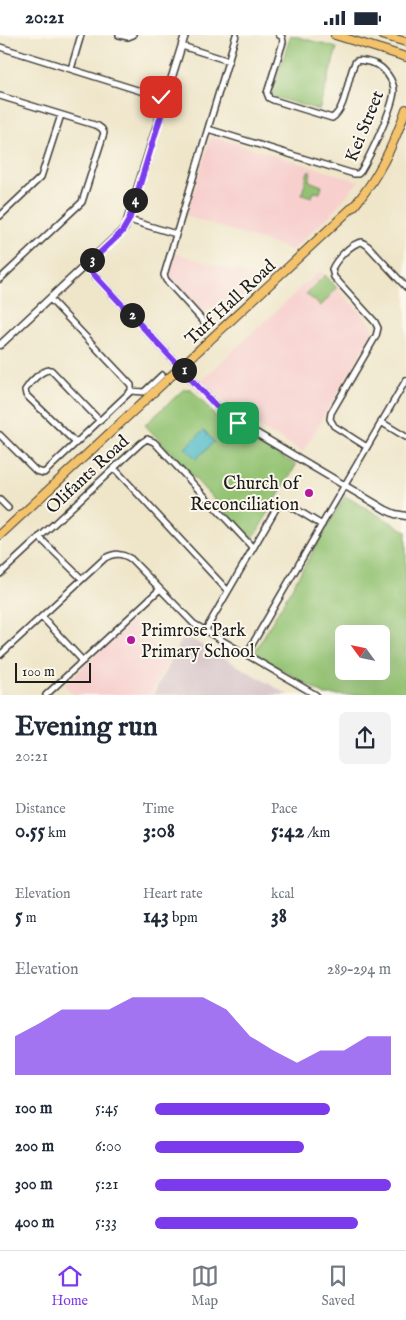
<!DOCTYPE html>
<meta charset="utf-8">
<style>
body{margin:0;font-family:"IM FELL English",serif;background:#f2f2f3;color:#1f2937;height:100vh;display:flex;flex-direction:column;font-size:19px;white-space:nowrap}
*{box-sizing:border-box;margin:0}
p{font-size:16px;color:#747a83}
.icon{flex:none;width:28px;height:28px;fill:none;stroke:currentColor;stroke-width:2;stroke-linecap:round;stroke-linejoin:round}
.map{position:relative;height:660px;overflow:hidden}
.side{display:flex;flex-direction:column;background:#fff;flex:1}
.side>*{flex:none}
.needle{width:32px;rotate:303deg}
.controls{position:absolute;left:335px;top:590px;display:grid;gap:10px}
.controls a{display:grid;place-items:center;width:55px;height:55px;border-radius:8px;background:#fff;box-shadow:0 5px 20px #0002;font-size:25px}
.scale{position:absolute;left:15px;bottom:12px;width:76px;box-sizing:border-box;padding-left:5px;border:2px solid #1c1c1c;border-top:0;font-size:14px;line-height:18px;white-space:nowrap;color:#1c1c1c;-webkit-text-stroke:4px #fbf7ec;paint-order:stroke}
.pin{position:absolute;display:grid;place-items:center;width:42px;height:42px;color:#fff;margin:-21px;border-radius:10px;box-shadow:0 2px 8px #0006}
.km{position:absolute;width:25px;height:25px;margin:-12px;border-radius:50%;background:#222;color:#fff;font-size:14px;line-height:25px;text-align:center}
.round{display:grid;place-items:center;flex:none;width:52px;height:52px;border-radius:8px;background:#f2f2f3}
.head{display:flex;align-items:center;justify-content:space-between;height:85px;padding:0 15px}
h1{font-size:28px;font-weight:800;line-height:38px}
.figures{display:grid;grid-template-columns:repeat(3,1fr);gap:8px;height:85px;padding:5px 15px}
.figures div{display:grid;align-content:center}
.figures b{font-size:21px;font-weight:800}
.figures small{font-size:14px;font-weight:400}
.figures p{font-size:14px}
.chart{height:140px;padding:10px 15px}
.chart p{display:flex;justify-content:space-between}
.chart svg{width:100%;height:90px;margin-top:5px;fill:#7c3aed;opacity:.7}
ul{padding:0 15px;list-style:none;font-size:16px}
li{display:grid;grid-template-columns:80px 60px 1fr;align-items:center;height:38px}
li i{height:12px;border-radius:6px;background:#7c3aed}
.status{display:flex;justify-content:space-between;align-items:center;height:35px;padding:0 25px;background:#fff;direction:ltr}
.status svg{height:14px;fill:currentColor}
.tabs{display:flex;justify-content:space-around;align-items:center;height:70px;border-top:1px solid #e0e1e3;background:#fff;font-size:14px;color:#747a83}
.tabs a{display:grid;justify-items:center;gap:2px}
.tabs .on{color:#7c3aed}
.map>svg:first-child{display:block}
.built{fill:#f7d0ce}
.industrial{fill:#d2bec4}
.green{fill:#92c271;stroke:#576f46;fill-rule:evenodd}
.water{fill:#4cb9c6;stroke:#346a71}
.lines{fill:none;stroke-linecap:round;stroke-linejoin:round}
.minor-casing{stroke:#3c3a36;stroke-width:8}
.tertiary-casing{stroke:#3c3a36;stroke-width:9}
.primary-casing{stroke:#3c3a36;stroke-width:10}
.minor{stroke:#fff;stroke-width:5}
.tertiary{stroke:#fff;stroke-width:6}
.primary{stroke:#f4c26a;stroke-width:8}
.route-casing{stroke:#fff;stroke-width:10}
.route{stroke:#7c3aed;stroke-width:6}
.poi-dot{fill:#b5179e;stroke:#fbf7ec;stroke-width:2}
.labels{text-anchor:middle;stroke-width:4;stroke-linejoin:round;paint-order:stroke}
.street-label{font-size:18px;fill:#1c1c1c;stroke:#fbf7ec}
.poi-label{font-size:18px;fill:#1c1c1c;stroke:#fbf7ec;text-anchor:end}
</style>
<div class="status"><b>20:21</b><svg viewBox="0 0 49 12"><path d="M0 12V9h3v3zM5 12V6h3v6zM10 12V3h3v9zM15 12V0h3v12zM26 1h20v11H26zM47 4h2v5h-2z"/></svg></div>
<div class="map">
<svg width="406" height="660" viewBox="0 0 406 660">
<rect width="100%" height="100%" fill="#fbf7ec"/>
<filter id="ink" filterUnits="userSpaceOnUse"><feTurbulence type="fractalNoise" baseFrequency=".02" numOctaves="2"/><feDisplacementMap in="SourceGraphic" scale="10" xChannelSelector="R" yChannelSelector="G"/><feConvolveMatrix kernelMatrix="1 2 1 2 8 2 1 2 1" color-interpolation-filters="sRGB"/></filter>
<filter id="wash" filterUnits="userSpaceOnUse"><feTurbulence type="fractalNoise" baseFrequency=".0096" numOctaves="4" result="noise"/><feDisplacementMap in="SourceGraphic" scale="20" xChannelSelector="R" yChannelSelector="G"/><feGaussianBlur stdDeviation="1.12" result="paint"/><feColorMatrix in="noise" values="0 0 0 0 0 0 0 0 0 0 0 0 0 0 0 0 0 1.4 0 .05"/><feComposite in="paint" operator="in"/></filter>
<g filter="url(#wash)">
<rect width="100%" height="100%" fill="#efe6ca"/>
<path class="built" d="M214 102 359 146 331 179 292 215 186 181 210 104Z
M175 218 256 243H262L220 282 210 271 206 275H200L171 243 170 236Z
M320 235 372 290 373 297 303 417 230 375 202 345Z
M132 587 169 624 150 660H74L64 650Z"/>
<path class="industrial" d="M184 600 289 660H153Z"/>
<path class="green" d="M291 0 337 13 319 75 275 62 272 57Z
M308 136 311 137 309 146 322 151 320 158 314 157 312 162 302 159Z
M325 240 337 253 321 271 306 259Z
M184 354H191L220 386 296 430 254 502H249L145 390Z
M345 461 406 496V660H325L254 618ZM344 599H381V636H344Z"/>
<path class="water" d="M204 395 214 407 196 424 185 413Z"/>
</g>
<g filter="url(#ink)">
<g class="lines">
<defs>
<path id="minor" d="M119 0 128 2 133 0
M182 11 229 26
M0 12 166 64
M71 34 81 0
M0 61 98 91 102 94 104 98 82 167 0 244
M208 94 354 139H358L361 136C370 121 393 73 394 56 394 46 384 32 375 29 369 27 362 24 356 26 347 40 347 74 332 83L273 65 269 63 267 58 283 7 282 2 279 0
M0 181 41 142 61 80
M129 185 176 199
M50 264 131 350V356
M205 288 166 245 164 240 236 0
M131 356 144 357 162 340
M381 387 406 402
M0 400 36 436 44 438 131 356
M76 408 26 360 25 355C30 347 42 334 51 335L100 386
M367 412 334 391 330 384 331 378 376 301 378 293 375 287 334 242 332 234C336 225 351 208 362 207L368 211 406 252
M114 433 228 556
M0 465 8 473
M39 502 82 544
M0 539 141 408 147 404 154 407 253 513
M42 582 83 626
M205 596 277 472 282 469 289 470 322 490
M0 620 105 523C115 518 121 518 131 524L194 589 316 660
M246 620 406 345
M46 660 159 555"/>
<path id="tertiary" d="M86 231 216 371 229 382 386 475 395 479 406 481
M0 310 125 193 185 0"/>
<path id="primary" d="M335 0 406 22
M382 0 406 7
M0 500 355 170C379 141 394 110 406 74"/>
</defs>
<use href="#minor" class="minor-casing"/>
<use href="#tertiary" class="tertiary-casing"/>
<use href="#primary" class="primary-casing"/>
<use href="#minor" class="minor"/>
<use href="#tertiary" class="tertiary"/>
<use href="#primary" class="primary"/>
</g>
</g>
<g class="lines" filter="url(#ink)">
<defs>
<path id="route" d="M161 62 166 64 129 185 122 197 86 231 216 371 238 388"/>
</defs>
<use href="#route" class="route-casing"/>
<use href="#route" class="route"/>
</g>
<g class="poi-dot">
<circle cx="309" cy="458" r="5"/>
<circle cx="131" cy="605" r="5"/>
</g>
<g class="labels">
<g class="street-label">
<text transform="translate(364 91) rotate(-68)" y="6">Kei Street</text>
<text transform="translate(230 267) rotate(-43)" y="6">Turf Hall Road</text>
<text transform="translate(87 439) rotate(-43)" y="6">Olifants Road</text>
</g>
<g class="poi-label">
<text x="299" y="454">Church of<tspan x="299" dy="21">Reconciliation</tspan></text>
<text x="141" y="601" text-anchor="start">Primrose Park<tspan x="141" dy="21">Primary School</tspan></text>
</g>
</g>
</svg>
<div class="controls">
<a><svg class="needle" viewBox="-14 -14 28 28"><path d="M0-13l5 13h-10z" fill="#e53935"/><path d="M0 13l5-13h-10z" fill="#747a83"/></svg></a>
</div>
<div class="scale">100 m</div>
<div class="pin" style="left:238px;top:388px;background:#1e9e55"><svg class="icon" aria-label="arrive" viewBox="0 0 24 24"><path d="M6 21V4h12l-3 4 3 4H6"/></svg></div>
<div class="pin" style="left:161px;top:62px;background:#d93025"><svg class="icon" aria-label="check" viewBox="0 0 24 24"><path d="M5 12l5 5 9-10"/></svg></div>
<b class="km" style="left:184px;top:335px">1</b>
<b class="km" style="left:132px;top:280px">2</b>
<b class="km" style="left:92px;top:225px">3</b>
<b class="km" style="left:135px;top:165px">4</b>
</div>
<section class="side">
<div class="head"><div><h1>Evening run</h1><p>20:21</p></div><a class="round"><svg class="icon" aria-label="share" viewBox="0 0 24 24"><path d="M12 15V3M7 8l5-5 5 5M5 13v7h14v-7"/></svg></a></div>
<div class="figures">
<div><p>Distance</p><b>0.55<small> km</small></b></div>
<div><p>Time</p><b>3:08</b></div>
<div><p>Pace</p><b>5:42<small> /km</small></b></div>
</div>
<div class="figures">
<div><p>Elevation</p><b>5<small> m</small></b></div>
<div><p>Heart rate</p><b>143<small> bpm</small></b></div>
<div><p>kcal</p><b>38</b></div>
</div>
<div class="chart"><p><span>Elevation</span>289–294 m</p>
<svg viewBox="0 0 160 44" preserveAspectRatio="none"><path d="M0 44V25L10 19L20 12L30 12L40 12L50 6L60 6L70 6L80 6L90 12L100 25L110 32L120 38L130 32L140 32L150 25L160 25V44z"/></svg>
</div>
<ul>
<li><b>100 m</b>5:45<i style="width:74%"></i></li>
<li><b>200 m</b>6:00<i style="width:63%"></i></li>
<li><b>300 m</b>5:21<i style="width:100%"></i></li>
<li><b>400 m</b>5:33<i style="width:86%"></i></li>
</ul>
</section>
<nav class="tabs">
<a class="on"><svg class="icon" aria-label="home" viewBox="0 0 24 24"><path d="M3 11l9-7 9 7M6 9v11h12V9"/></svg>Home</a>
<a><svg class="icon" aria-label="map" viewBox="0 0 24 24"><path d="M3 6l6-2 6 2 6-2v14l-6 2-6-2-6 2zM9 4v14M15 6v14"/></svg>Map</a>
<a><svg class="icon" aria-label="saved" viewBox="0 0 24 24"><path d="M7 4h10v16l-5-4-5 4z"/></svg>Saved</a>
</nav>
